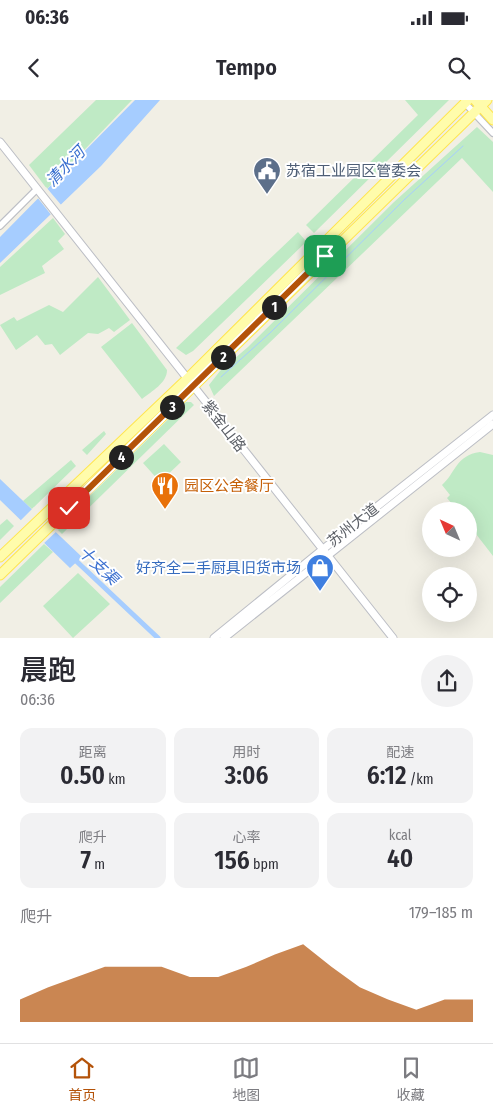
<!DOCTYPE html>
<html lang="zh">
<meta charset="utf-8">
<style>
body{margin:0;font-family:"Fira Sans Condensed","Noto Sans SC",sans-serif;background:#f2f2f3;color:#2b2b33;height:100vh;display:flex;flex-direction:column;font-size:19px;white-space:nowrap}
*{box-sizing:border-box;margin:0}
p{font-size:16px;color:#7c7c81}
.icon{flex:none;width:28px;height:28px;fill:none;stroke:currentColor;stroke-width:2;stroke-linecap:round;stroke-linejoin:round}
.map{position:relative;height:538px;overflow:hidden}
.sheet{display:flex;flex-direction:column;background:#fff;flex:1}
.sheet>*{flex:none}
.needle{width:32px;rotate:316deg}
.tools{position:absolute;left:422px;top:402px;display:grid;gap:10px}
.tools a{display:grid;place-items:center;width:55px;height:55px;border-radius:50%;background:#fff;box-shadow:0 5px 20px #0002;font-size:25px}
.pin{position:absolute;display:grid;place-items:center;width:42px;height:42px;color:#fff;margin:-21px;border-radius:10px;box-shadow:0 2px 8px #0006}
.km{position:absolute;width:25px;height:25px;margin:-12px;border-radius:50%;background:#222;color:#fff;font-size:14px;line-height:25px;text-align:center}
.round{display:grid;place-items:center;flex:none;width:52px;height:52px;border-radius:26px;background:#f2f2f3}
.headline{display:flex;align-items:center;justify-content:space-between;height:85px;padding:0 20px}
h1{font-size:28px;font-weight:600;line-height:38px}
.metrics{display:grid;grid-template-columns:repeat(3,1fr);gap:8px;height:85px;padding:5px 20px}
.metrics div{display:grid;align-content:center;border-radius:12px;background:#f2f2f3;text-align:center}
.metrics b{font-size:25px;font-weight:600}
.metrics small{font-size:14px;font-weight:400}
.metrics p{font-size:14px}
.chart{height:140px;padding:10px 20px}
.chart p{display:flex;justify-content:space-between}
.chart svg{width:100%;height:90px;margin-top:5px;fill:#b45309;opacity:.7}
.status{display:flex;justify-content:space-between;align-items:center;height:35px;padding:0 25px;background:#fff;direction:ltr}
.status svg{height:14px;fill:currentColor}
header{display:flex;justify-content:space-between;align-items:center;height:65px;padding:0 20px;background:#fff;font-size:22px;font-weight:600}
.dock{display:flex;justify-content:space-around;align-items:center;height:70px;border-top:1px solid #e1e1e2;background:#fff;font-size:14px;color:#7c7c81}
.dock a{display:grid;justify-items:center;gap:2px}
.dock .on{color:#b45309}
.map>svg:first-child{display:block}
.green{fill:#bfeac5}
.water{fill:#a6cdff}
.pier{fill:#f1efe5}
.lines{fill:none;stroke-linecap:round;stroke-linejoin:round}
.stream{stroke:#a6cdff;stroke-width:1}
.canal{stroke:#a6cdff;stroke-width:5}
.minor-casing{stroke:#bcbec5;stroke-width:8}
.tertiary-casing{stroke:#bcbec5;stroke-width:9}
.primary-casing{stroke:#ffe54f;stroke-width:11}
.minor{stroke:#fff;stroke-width:5.5}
.tertiary{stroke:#fff;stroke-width:7}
.primary{stroke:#fffcab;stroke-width:9}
.route-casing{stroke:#fff;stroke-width:10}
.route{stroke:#b45309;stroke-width:6}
.labels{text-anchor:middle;stroke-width:4;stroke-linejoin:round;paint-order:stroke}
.service-label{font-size:15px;fill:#4e5e75;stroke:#fff;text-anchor:start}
.street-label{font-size:15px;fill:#5c6067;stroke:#fff}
.food-label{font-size:15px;fill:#c56008;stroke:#fff;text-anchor:start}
.shop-label{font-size:15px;fill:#366cbe;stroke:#fff;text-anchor:end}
.water-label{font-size:16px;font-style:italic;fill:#3b70d0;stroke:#fff}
</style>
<div class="status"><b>06:36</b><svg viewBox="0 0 49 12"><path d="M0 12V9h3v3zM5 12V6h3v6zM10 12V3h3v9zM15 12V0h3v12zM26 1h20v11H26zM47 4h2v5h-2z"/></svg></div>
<header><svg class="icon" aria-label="back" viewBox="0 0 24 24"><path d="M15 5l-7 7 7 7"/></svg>Tempo<svg class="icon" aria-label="search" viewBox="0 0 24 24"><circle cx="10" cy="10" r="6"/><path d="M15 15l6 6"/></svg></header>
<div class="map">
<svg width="493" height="538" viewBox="0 0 493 538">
<rect width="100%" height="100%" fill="#f1efe5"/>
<path class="green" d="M96 0H132L47 89 29 65Z
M405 0H449L314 133 306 125 418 15Z
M477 27 493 42V92L462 58 214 296 209 285 220 271 248 247 394 102Z
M53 118 65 134 58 141 64 149 42 166 45 173 0 195V167Z
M298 132 305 140V143L193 251 186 255 176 248Z
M98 177 130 220 114 232 109 228 98 234 88 233 60 255 52 244 45 245 37 235 16 250 0 225 14 217 17 221 49 205 63 212Z
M132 223 167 270C167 283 152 291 142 299L101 247Z
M186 302H191L194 305 62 434 58 430 62 426 61 424Z
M104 331 106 334 87 355 82 350Z
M164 344 181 362 160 382 143 363Z
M480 352 493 355V456L469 425V411H458L447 398 450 395 442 385C455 374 456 355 480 352Z
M71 360 76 366 32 409 23 401Z
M7 419 14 426 0 440V425Z
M44 444 53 452 0 503V487Z
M78 473 110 504 73 538 43 506Z"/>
<path class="water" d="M135 0H160L101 66 0 163V137Z
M0 379 82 457 70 468 0 400Z"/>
<path class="pier" d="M46 87 62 106 52 116 37 97Z
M34 407 58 430 42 445 19 422Z"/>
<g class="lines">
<path class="stream" d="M221 277 270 233 405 99 463 46"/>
<path class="canal" d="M73 458 158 538"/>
<defs>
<path id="minor" d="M464 2 493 33
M0 126 37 89"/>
<path id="tertiary" d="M0 42 393 538
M214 538 322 450 493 315
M224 538 493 324"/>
<path id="primary" d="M475 0 493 20
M0 457 187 279 468 0
M0 475 487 0"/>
</defs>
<use href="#minor" class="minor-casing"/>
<use href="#tertiary" class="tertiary-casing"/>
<use href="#primary" class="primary-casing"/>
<use href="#minor" class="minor"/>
<use href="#tertiary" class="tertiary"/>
<use href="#primary" class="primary"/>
</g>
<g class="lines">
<defs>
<path id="route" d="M69 408 325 156"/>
</defs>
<use href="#route" class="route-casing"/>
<use href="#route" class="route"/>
</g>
<defs>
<symbol id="civic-pin" viewBox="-11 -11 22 30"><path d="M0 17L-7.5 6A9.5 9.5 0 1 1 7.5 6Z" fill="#5c6f8a" stroke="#fff"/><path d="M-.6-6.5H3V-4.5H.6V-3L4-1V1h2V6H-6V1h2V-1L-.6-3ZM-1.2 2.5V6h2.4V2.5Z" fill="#fff"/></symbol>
<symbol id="restaurant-pin" viewBox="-11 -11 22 30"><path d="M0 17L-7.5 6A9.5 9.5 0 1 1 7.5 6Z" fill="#e8710a" stroke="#fff"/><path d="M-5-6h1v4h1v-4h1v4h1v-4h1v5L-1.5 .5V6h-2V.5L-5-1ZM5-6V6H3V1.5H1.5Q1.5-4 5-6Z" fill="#fff"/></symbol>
<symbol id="shop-pin" viewBox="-11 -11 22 30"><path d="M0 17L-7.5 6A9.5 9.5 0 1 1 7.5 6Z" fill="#3f7fe0" stroke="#fff"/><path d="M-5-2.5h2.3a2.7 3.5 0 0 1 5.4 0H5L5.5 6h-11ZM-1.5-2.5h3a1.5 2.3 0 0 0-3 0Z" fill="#fff"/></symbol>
</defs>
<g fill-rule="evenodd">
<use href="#civic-pin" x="251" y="55" width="32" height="43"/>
<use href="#restaurant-pin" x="149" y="370" width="32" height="43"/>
<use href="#shop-pin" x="304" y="452" width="32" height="43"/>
</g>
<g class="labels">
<g class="service-label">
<text x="286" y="76">苏宿工业园区管委会</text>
</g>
<g class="street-label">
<text transform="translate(224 326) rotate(52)" y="5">紫金山路</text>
<text transform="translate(353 425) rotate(-38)" y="5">苏州大道</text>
</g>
<g class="food-label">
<text x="184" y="391">园区公舍餐厅</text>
</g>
<g class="shop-label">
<text x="301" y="473">好齐全二手厨具旧货市场</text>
</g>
<g class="water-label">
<text transform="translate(65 66) rotate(-46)" y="6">清水河</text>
<text transform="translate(99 465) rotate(43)" y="6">十支渠</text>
</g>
</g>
</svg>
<div class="tools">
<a><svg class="needle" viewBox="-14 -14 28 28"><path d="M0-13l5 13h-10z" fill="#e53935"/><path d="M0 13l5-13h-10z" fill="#7c7c81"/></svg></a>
<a><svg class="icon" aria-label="locate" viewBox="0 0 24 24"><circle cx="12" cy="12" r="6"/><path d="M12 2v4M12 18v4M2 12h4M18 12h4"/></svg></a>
</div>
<div class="pin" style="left:325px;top:156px;background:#1e9e55"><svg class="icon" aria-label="arrive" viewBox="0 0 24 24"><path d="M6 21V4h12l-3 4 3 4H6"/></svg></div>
<div class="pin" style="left:69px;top:408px;background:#d93025"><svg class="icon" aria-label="check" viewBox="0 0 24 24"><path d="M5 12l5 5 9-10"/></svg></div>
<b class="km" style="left:274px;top:207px">1</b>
<b class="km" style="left:223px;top:257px">2</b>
<b class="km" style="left:172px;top:307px">3</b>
<b class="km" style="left:121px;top:357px">4</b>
</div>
<section class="sheet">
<div class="headline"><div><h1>晨跑</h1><p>06:36</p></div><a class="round"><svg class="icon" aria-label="share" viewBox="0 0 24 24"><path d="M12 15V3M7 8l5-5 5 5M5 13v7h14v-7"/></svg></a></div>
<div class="metrics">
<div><p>距离</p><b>0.50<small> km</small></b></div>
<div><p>用时</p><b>3:06</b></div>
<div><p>配速</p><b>6:12<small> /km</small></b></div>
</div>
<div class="metrics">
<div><p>爬升</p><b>7<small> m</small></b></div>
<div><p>心率</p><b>156<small> bpm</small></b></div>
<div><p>kcal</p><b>40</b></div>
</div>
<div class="chart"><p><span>爬升</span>179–185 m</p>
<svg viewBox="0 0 160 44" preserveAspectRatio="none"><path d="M0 44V33L10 27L20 22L30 17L40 17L50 17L60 22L70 22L80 17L90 11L100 6L110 17L120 27L130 33L140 38L150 33L160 33V44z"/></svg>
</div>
</section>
<nav class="dock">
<a class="on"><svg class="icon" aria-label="home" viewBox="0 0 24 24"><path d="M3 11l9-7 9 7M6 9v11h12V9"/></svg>首页</a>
<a><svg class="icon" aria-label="map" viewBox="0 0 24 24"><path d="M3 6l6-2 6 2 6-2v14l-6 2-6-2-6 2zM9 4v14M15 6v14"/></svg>地图</a>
<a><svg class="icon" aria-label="saved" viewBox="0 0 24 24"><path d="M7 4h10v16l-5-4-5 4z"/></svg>收藏</a>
</nav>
